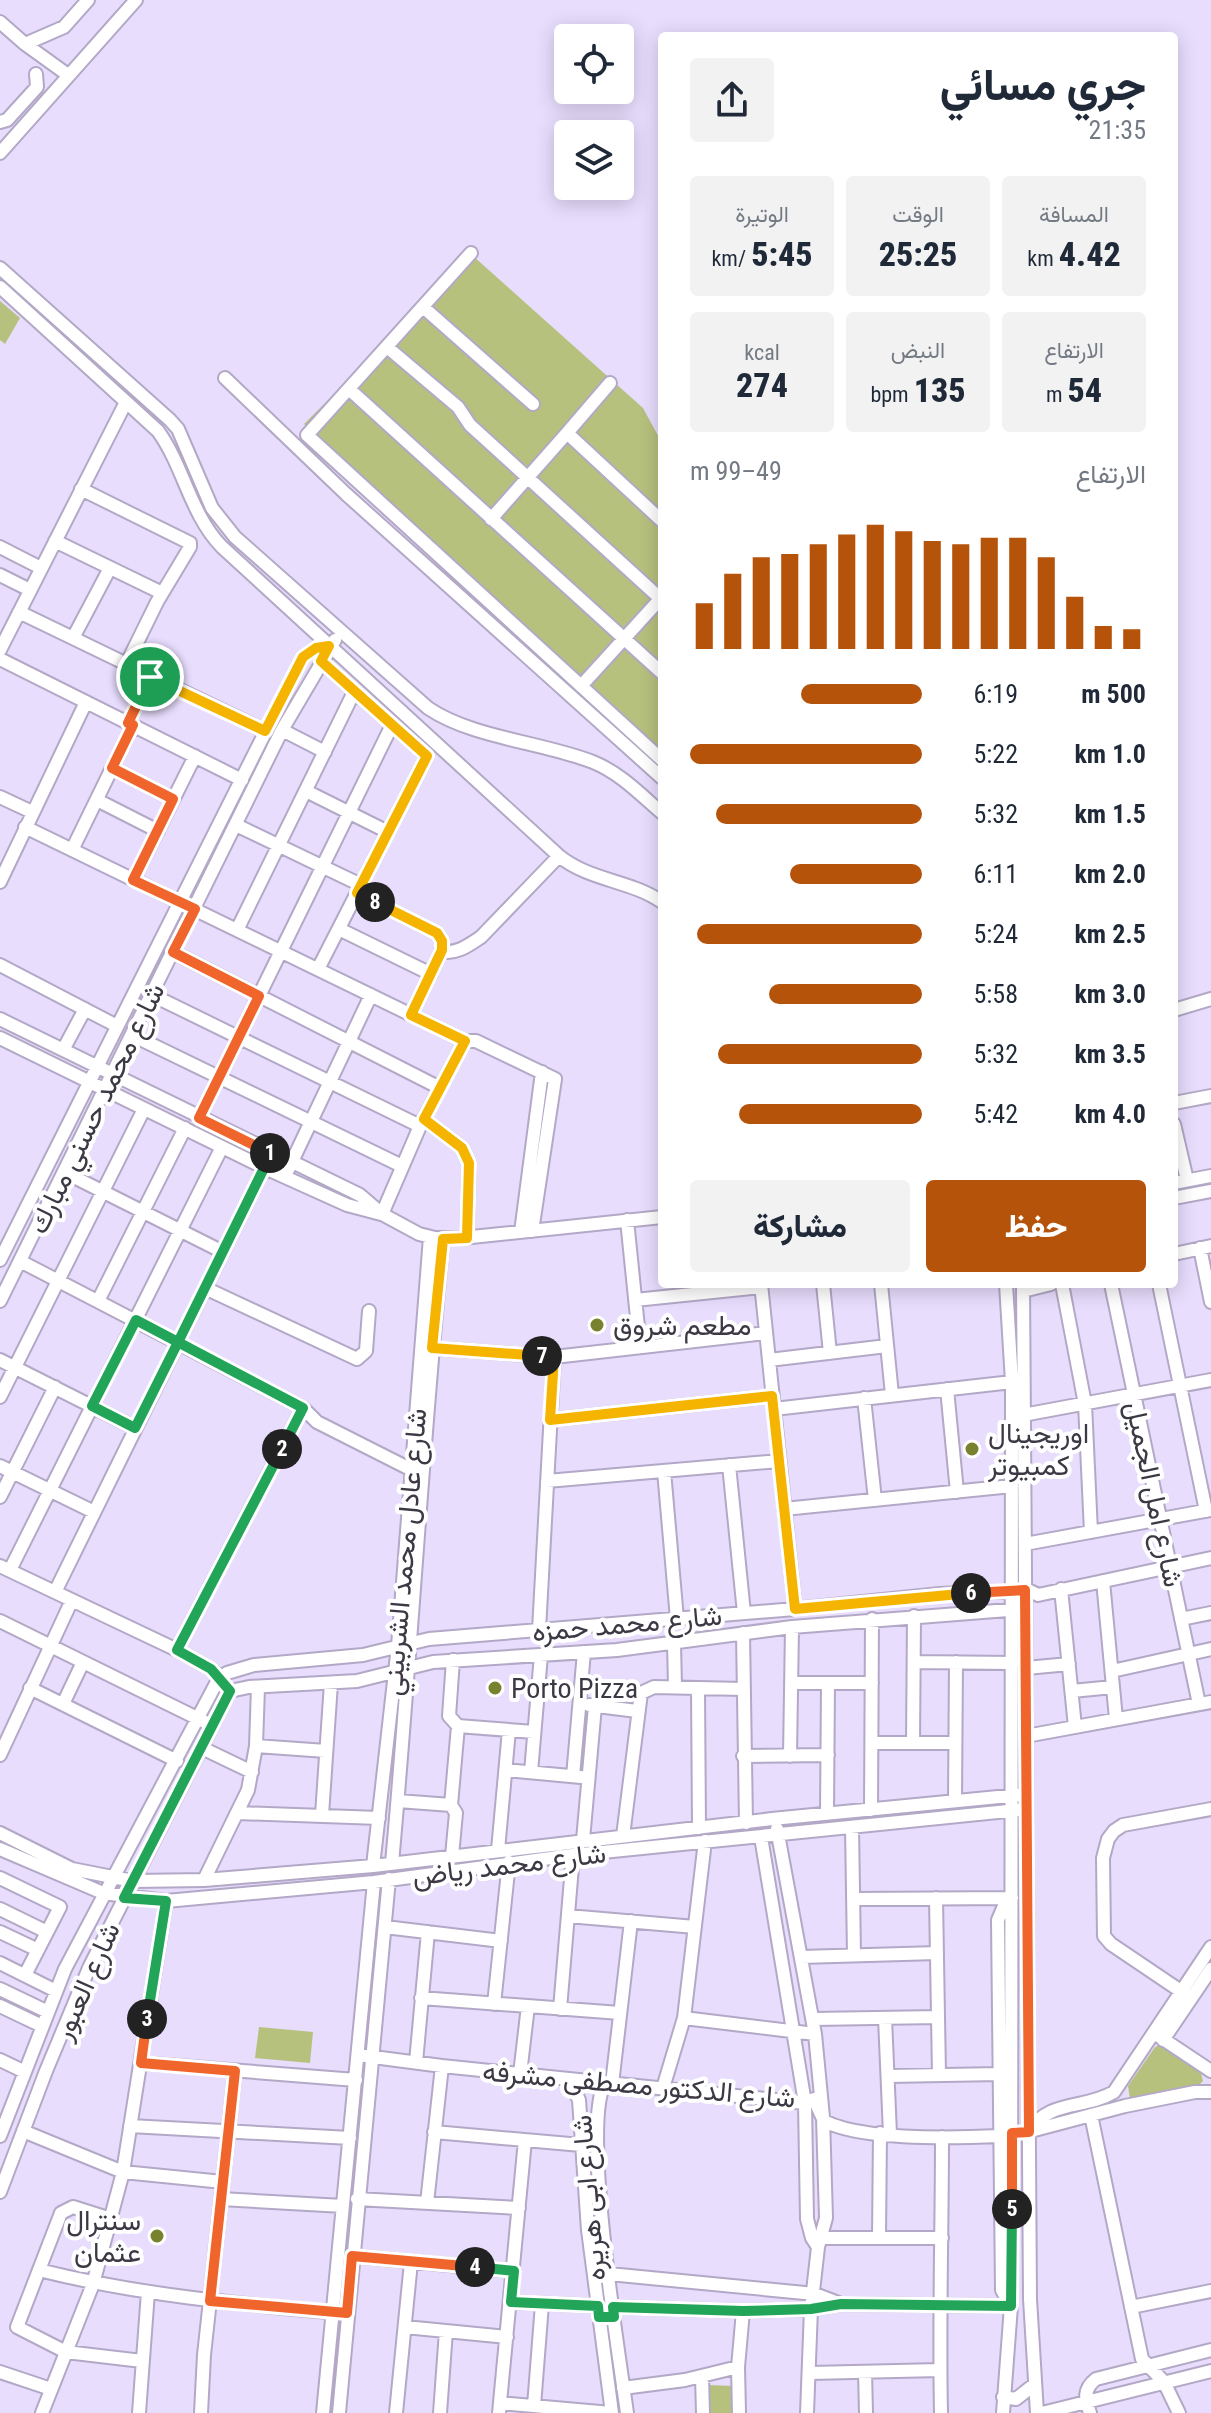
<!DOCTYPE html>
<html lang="ar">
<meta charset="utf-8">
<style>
body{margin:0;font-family:"Roboto Condensed",Vazirmatn,sans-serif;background:#f2f2f3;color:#1f2937;direction:rtl;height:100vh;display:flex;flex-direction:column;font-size:30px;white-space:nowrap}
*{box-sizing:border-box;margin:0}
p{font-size:26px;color:#747a83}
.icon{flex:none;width:44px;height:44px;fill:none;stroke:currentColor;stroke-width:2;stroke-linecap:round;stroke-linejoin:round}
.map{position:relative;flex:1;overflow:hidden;direction:ltr}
.details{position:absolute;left:658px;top:32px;width:520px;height:1256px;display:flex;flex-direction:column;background:#fff;border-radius:8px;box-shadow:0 4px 20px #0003;direction:rtl}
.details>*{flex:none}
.tools{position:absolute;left:554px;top:24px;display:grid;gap:16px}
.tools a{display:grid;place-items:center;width:80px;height:80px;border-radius:8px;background:#fff;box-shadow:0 4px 20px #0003;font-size:40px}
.pin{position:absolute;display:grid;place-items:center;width:68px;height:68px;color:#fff;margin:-34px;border:4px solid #fff;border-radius:50%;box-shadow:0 2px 8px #0007}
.km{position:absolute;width:40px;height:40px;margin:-20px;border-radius:50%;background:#222;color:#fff;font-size:22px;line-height:40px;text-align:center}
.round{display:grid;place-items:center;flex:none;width:84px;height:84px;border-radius:8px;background:#f2f2f3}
.headline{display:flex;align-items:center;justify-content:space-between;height:136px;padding:0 32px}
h1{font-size:44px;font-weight:800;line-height:60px}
.metrics{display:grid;grid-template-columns:repeat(3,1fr);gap:12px;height:136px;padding:8px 32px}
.metrics div{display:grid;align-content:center;border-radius:8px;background:#f2f2f3;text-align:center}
.metrics b{font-size:34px;font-weight:800}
.metrics small{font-size:22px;font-weight:400}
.metrics p{font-size:22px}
.chart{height:224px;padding:16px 32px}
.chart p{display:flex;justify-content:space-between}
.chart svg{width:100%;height:144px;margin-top:8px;stroke:#b45309;stroke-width:6}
.cta{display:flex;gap:16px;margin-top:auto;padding:16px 32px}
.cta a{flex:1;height:92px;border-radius:8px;background:#b45309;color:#fff;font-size:32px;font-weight:800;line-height:92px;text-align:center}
.cta a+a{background:#f2f2f3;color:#1f2937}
ul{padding:0 32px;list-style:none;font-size:26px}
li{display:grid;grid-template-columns:128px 96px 1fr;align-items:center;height:60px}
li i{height:20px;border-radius:10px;background:#b45309}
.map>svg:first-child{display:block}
.green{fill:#b7c17e}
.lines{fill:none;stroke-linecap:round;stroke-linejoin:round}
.minor-casing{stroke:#b3a8c6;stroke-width:16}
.minor{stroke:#fff;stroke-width:12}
.split-1-casing{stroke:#fff;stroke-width:16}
.split-2-casing{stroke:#fff;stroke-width:16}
.split-3-casing{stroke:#fff;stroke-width:16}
.split-4-casing{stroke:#fff;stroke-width:16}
.split-5-casing{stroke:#fff;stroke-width:16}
.split-6-casing{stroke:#fff;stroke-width:16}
.split-7-casing{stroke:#fff;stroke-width:16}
.split-8-casing{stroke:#fff;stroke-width:16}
.split-9-casing{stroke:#fff;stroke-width:16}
.split-1{stroke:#f0652b;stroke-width:10}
.split-2{stroke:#22a559;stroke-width:10}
.split-3{stroke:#22a559;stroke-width:10}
.split-4{stroke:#f0652b;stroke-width:10}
.split-5{stroke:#22a559;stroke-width:10}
.split-6{stroke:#f0652b;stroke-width:10}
.split-7{stroke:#f5b400;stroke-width:10}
.split-8{stroke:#f5b400;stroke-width:10}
.split-9{stroke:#f5b400;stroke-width:10}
.poi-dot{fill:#78812d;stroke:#fff;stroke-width:3}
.labels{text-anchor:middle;stroke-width:8;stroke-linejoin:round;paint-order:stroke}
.street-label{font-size:28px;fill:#3c3844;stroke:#fff}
.poi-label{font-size:28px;fill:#3c3844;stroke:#fff;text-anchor:start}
</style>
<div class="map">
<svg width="1211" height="2413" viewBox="0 0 1211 2413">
<rect width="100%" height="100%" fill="#e8ddfd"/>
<path class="green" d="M473 256 643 408 662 443V751L304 424Z
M0 301 20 318 5 344 0 340Z
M259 2027 313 2032 310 2063 255 2058Z
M1160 2045 1201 2073 1203 2081 1197 2087 1135 2100 1130 2099 1128 2086 1155 2047Z
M708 2385 734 2386V2413H709Z"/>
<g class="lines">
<defs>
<path id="minor" d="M0 22 25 44 64 27 88 0
M25 44 68 75
M0 122 7 120 37 87 36 74
M0 153 136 0
M471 253 307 435 662 760
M0 268 170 420 178 429 212 508 235 537 428 708C472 738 542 742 593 762 620 773 640 794 662 813
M0 287 158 431C184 467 190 514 222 547L559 856C590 881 630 880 662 902
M423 307 533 404
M387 347 458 407 470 425 662 600
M225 378 346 494 662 778
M610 383 567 433 662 521
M349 389 662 673
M81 489 190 543V547L157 602 126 665
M491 519 567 433
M55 541 162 593
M0 547 41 568
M0 575 30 590
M19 612 265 731
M73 638 110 568
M0 650 126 402
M0 659 242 780
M581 686 662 597
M128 723 150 677
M282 730 325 752
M112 768 173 799
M306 791 388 832
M0 797 32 812
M97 800 158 831
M236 825 361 885
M25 827 465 1041H476L555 1079 532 1231
M72 850 133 725
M133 880 195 756
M0 882 86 702
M357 893 437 933 442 941V950L411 1015
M339 929 431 974
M237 930 354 692
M441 951C456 955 469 945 481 937L559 856
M173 952 440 1088
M0 965 117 1026
M318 969 427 756 321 661
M152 995 420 1126
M1174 1010 1211 999
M0 1019 360 1195 382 1214 419 1234 435 1238H462L662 1217
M132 1035 402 1166
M0 1038 265 1168 347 1205 381 1214
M63 1050 85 1009
M1174 1103 1211 1096
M199 1118 392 725
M424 1119 462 1148 469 1163 467 1238
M1174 1124 1187 1180
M288 1170 371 995
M64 1172 223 1252
M1174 1183 1211 1176
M1174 1198 1211 1191
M382 1214 420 1126 465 1041
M627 1220 640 1347
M521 1232 542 1072
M1200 1248 1211 1302
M1174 1254 1211 1246
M0 1260 303 657 316 648 329 646
M20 1261 303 1408 317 1422 410 1469
M761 1284 795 1609
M823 1284 830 1353
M881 1284 892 1395
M1023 1284 1030 2299 1037 2413
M1062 1284 1085 1404 1091 1532
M1111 1284 1199 1704
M1159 1284 1206 1511
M205 1288 357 1359 366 1351 369 1311
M1023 1291 1051 1284
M635 1300 761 1287
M0 1301 282 730 335 640
M98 1301 185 1128
M432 1348 554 1357 766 1333
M0 1360 135 1428
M769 1360 887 1346
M947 1389 957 1492
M0 1397 144 1109
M864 1398 875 1500
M774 1409 1012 1382
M1023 1415 1211 1380
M550 1420 772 1396
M729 1465 744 1613
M0 1466 94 1512
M664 1471 677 1619
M547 1481 779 1461
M0 1497 55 1387
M784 1509 1012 1486
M1025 1544 1210 1510
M0 1566 177 1650 211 1669 223 1682
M10 1570 222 1147
M1103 1581 1116 1719
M1061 1589 1075 1727
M55 1592 271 1154
M1181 1619 1211 1613
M0 1621 205 1722
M539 1630 554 1357
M743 1633 746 1823
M674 1643 675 1687
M177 1650 303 1408
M453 1660 449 1716 458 1726 534 1732
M914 1662 1013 1663
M1026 1668 1069 1664
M1112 1671 1211 1649
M791 1683H872
M30 1688 177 1761
M698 1688 699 1828
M230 1691 249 1687 357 1681 433 1662 617 1650 792 1627 1021 1609
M1072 1691 1113 1687
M63 1704 83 1662
M589 1705 637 1711
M1026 1736 1211 1702
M872 1743H955
M913 1743 914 1616
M256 1746 326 1751
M202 1748 252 1772
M0 1755 72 1600
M743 1756 828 1755
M790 1756 792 1627
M506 1770 581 1777
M531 1772 541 1655
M573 1776 584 1652
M398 1801 451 1805
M955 1801 956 1662
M871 1810 872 1619
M237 1813 379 1818
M827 1814 828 1683
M322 1815 331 1683
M852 1827 854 1955
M777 1829 815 2034 823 2117 826 2218 818 2247 811 2309 807 2413
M0 1833 72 1869 133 1881 204 1880 373 1866 772 1819 1019 1795
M623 1836 641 1693 654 1687 743 1689
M761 1837 805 2103 807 2219 812 2238 818 2247
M583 1840 595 1706
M0 1849 103 1893 166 1901 374 1882 573 1855 1018 1810
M498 1850 509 1730
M452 1856 456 1813 451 1805 458 1726
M392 1863C411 1655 422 1447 443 1239
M373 1866 398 1646 430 1237
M0 1878 60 1907 25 1975
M204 1880 248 1790 256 1746 258 1687
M936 1898 939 2075
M853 1899 1012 1898
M0 1909 47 1932
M568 1916 695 1927
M385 1927 501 1941
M0 1932 38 1950
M801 1957 937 1953
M0 1963 56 1991
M0 1989 48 2012
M421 1998 620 2013
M1191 1998 1111 1944 1104 1936 1103 1858 1108 1839 1114 1831 1123 1825 1211 1809
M494 2004 509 1862
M0 2006 42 2026
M560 2009 573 1855
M684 2018 815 2034
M885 2018 890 2134
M813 2019 938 2017
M1157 2035 1211 2071
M1163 2040 1211 1969
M358 2055 442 2066 805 2103 814 2099 824 2121C863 2141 956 2138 1000 2136
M0 2060 25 2072
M416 2062 428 1932
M141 2063 356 2080
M520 2074 528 2006
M888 2076 1000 2074
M569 2080 579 2100 588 2230 612 2413
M605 2083C581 2124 619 2355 627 2413
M612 2084 631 1921
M663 2088 684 2018 705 1841
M1091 2115 1142 2359 1164 2382 1179 2413
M130 2126 350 2138
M23 2131 123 2172 223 2182
M434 2132 581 2145
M1027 2132 1125 2106 1195 2092H1211
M1029 2132C1048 2099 1084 2110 1114 2092L1211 1947
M0 2136 65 1969 219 1678 227 1673 254 1665 363 1655 429 1639 795 1609 940 1594 1028 1590 1038 1595 1211 1558
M0 2192 46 2071 89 1968 230 1691
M221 2199 343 2206
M357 2199 519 2208
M427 2203 442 2066
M111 2219 73 2207 61 2213 17 2327 66 2352 142 2361
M879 2237 880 2133
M815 2238H942
M352 2256 514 2271
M39 2270C138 2295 239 2304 340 2313
M609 2274 815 2294 841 2304
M511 2302 598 2306
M1011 2306 1002 2290 998 1920 1004 1906 1012 1898
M613 2307 743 2311 811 2309 841 2304 1011 2306
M1131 2307 1211 2291
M405 2327 507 2337
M0 2372 51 2389
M865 2372 866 2413
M810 2373 940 2370
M702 2376 703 2413
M623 2388 685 2380 738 2367
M1003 2397 1016 2399 1035 2384
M500 2403 611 2413
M534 2406 542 2304
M42 2413 93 2284 123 2172 166 1901
M139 2413 148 2292
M201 2413 204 2355 235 2071
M323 2413 374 1882
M339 2413 389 1879
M396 2413 411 2262
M440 2413 446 2331
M499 2413 525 2140
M739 2413 738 2367 743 2311
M941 2413C939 2321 942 2229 942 2137
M1003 2413 1011 2306 1012 1382 1006 1284
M1042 2413 1211 2371
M1090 2413C1085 2399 1083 2389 1096 2379L1211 2350"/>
</defs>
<use href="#minor" class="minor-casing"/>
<use href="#minor" class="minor"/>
</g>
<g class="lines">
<defs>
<path id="split-1" d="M150 677 128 723 133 725 112 768 173 799 133 880 195 909 173 952 259 996 199 1118 270 1153"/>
<path id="split-2" d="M270 1153 271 1154C226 1245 181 1337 135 1428L92 1406 136 1320 303 1408 282 1449"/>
<path id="split-3" d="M147 2019 166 1901 124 1898 230 1691 211 1669 177 1650 282 1449"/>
<path id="split-4" d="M147 2019 141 2063 235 2071 210 2301 347 2313 352 2256 475 2267"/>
<path id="split-5" d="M475 2267 514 2271 511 2302 598 2306 599 2317H614L613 2307 743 2311 811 2309 841 2304 1011 2306 1012 2209"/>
<path id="split-6" d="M971 1593 1025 1590 1029 2132 1012 2133V2209"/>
<path id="split-7" d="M542 1356 554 1357 550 1420 772 1396 795 1609 971 1593"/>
<path id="split-8" d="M375 902 437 933 442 941V950L411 1015 465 1041 424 1119 462 1148 469 1163 467 1238 443 1239 432 1348 542 1356"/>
<path id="split-9" d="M150 677 265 731 303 657 316 648 329 646 321 661 427 756 357 893 375 902"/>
</defs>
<use href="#split-1" class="split-1-casing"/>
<use href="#split-2" class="split-2-casing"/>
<use href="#split-3" class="split-3-casing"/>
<use href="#split-4" class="split-4-casing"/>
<use href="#split-5" class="split-5-casing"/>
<use href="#split-6" class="split-6-casing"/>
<use href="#split-7" class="split-7-casing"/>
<use href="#split-8" class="split-8-casing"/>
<use href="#split-9" class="split-9-casing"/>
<use href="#split-1" class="split-1"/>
<use href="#split-2" class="split-2"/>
<use href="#split-3" class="split-3"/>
<use href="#split-4" class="split-4"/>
<use href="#split-5" class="split-5"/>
<use href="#split-6" class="split-6"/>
<use href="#split-7" class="split-7"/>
<use href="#split-8" class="split-8"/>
<use href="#split-9" class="split-9"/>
</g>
<g class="poi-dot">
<circle cx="597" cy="1325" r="8"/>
<circle cx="972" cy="1449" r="8"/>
<circle cx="495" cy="1688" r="8"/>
<circle cx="157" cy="2236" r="8"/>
</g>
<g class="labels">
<g class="street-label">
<text transform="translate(96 1108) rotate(-64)" y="10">شارع محمد حسني مبارك</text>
<text transform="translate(1155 1494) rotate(78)" y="10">شارع امل الجميل</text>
<text transform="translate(404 1552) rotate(-85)" y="10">شارع عادل محمد الشربيني</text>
<text transform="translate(627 1623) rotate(-5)" y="10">شارع محمد حمزه</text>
<text transform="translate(509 1864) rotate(-7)" y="10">شارع محمد رياض</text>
<text transform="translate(86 1981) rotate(-66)" y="10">شارع العبور</text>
<text transform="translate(639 2084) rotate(5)" y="10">شارع الدكتور مصطفى مشرفه</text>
<text transform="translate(588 2198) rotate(-95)" y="10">شارع ابى هريره</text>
</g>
<g class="poi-label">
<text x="613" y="1335">مطعم شروق</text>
<text x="988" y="1443">اوريجينال<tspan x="988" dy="32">كمبيوتر</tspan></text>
<text x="511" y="1698">Porto Pizza</text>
<text x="141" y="2230" text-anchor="end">سنترال<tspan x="141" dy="32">عثمان</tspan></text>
</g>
</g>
</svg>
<div class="tools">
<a><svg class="icon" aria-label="locate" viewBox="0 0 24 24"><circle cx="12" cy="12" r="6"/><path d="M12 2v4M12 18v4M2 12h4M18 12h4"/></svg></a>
<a><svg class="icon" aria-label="layers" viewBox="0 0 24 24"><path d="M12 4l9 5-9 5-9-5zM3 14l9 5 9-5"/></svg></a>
</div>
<div class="pin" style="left:150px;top:677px;background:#1e9e55"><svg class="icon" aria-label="arrive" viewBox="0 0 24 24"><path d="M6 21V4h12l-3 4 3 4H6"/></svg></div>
<b class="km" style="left:270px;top:1153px">1</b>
<b class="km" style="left:282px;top:1449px">2</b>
<b class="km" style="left:147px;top:2019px">3</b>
<b class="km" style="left:475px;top:2267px">4</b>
<b class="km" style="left:1012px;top:2209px">5</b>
<b class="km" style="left:971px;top:1593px">6</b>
<b class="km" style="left:542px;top:1356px">7</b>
<b class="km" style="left:375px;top:902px">8</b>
<section class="details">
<div class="headline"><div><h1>جري مسائي</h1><p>21:35</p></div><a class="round"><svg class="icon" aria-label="share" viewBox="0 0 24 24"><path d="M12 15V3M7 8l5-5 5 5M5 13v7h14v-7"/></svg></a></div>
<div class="metrics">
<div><p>المسافة</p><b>4.42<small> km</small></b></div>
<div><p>الوقت</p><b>25:25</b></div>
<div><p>الوتيرة</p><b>5:45<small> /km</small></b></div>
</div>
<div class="metrics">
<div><p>الارتفاع</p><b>54<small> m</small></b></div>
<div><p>النبض</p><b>135<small> bpm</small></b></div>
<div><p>kcal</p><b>274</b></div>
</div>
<div class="chart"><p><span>الارتفاع</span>49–99 m</p>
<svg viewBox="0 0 160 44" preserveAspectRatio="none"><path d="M5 44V30M15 44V21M25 44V16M35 44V15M45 44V12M55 44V9M65 44V6M75 44V8M85 44V11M95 44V12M105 44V10M115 44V10M125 44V16M135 44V28M145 44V37M155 44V38"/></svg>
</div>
<ul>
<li><b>500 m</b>6:19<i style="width:52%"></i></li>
<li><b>1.0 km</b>5:22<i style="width:100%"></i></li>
<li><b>1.5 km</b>5:32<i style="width:89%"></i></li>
<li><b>2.0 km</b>6:11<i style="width:57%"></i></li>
<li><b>2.5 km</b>5:24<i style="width:97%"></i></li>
<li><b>3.0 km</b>5:58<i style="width:66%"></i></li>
<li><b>3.5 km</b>5:32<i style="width:88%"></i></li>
<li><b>4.0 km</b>5:42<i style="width:79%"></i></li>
</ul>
<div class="cta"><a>حفظ</a><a>مشاركة</a></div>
</section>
</div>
